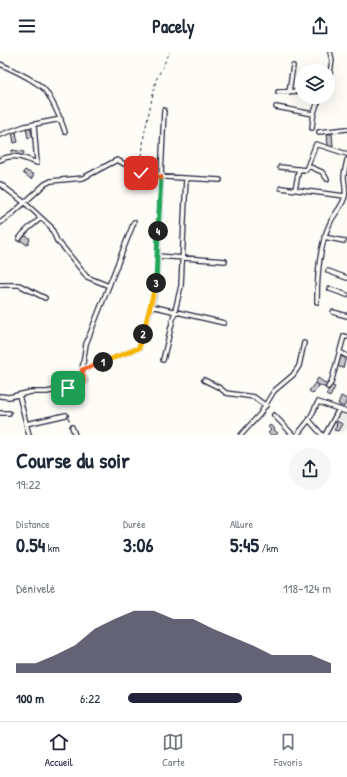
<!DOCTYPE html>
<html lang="fr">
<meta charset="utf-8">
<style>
body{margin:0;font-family:"Patrick Hand",sans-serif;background:#f6f6f7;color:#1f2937;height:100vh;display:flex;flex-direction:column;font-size:15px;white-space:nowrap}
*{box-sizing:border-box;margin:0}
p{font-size:13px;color:#747a83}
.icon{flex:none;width:22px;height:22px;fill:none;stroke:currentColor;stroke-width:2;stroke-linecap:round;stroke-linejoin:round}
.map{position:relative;height:383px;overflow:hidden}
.drawer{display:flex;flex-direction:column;background:#fff;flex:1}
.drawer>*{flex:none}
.fabs{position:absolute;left:295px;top:12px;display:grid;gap:8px}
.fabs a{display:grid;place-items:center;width:40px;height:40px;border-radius:50%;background:#fff;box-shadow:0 4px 16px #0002;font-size:20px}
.pin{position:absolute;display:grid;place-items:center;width:34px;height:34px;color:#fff;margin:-17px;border-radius:8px;box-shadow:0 2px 6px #0006}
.km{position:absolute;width:20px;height:20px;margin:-10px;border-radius:50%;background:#222;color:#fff;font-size:11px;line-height:20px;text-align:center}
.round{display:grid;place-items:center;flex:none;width:42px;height:42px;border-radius:21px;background:#f6f6f7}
.head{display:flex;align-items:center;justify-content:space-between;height:68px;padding:0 16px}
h1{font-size:22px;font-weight:700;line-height:30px}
.metrics{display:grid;grid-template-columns:repeat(3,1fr);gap:6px;height:68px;padding:4px 16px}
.metrics div{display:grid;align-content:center}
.metrics b{font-size:20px;font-weight:700}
.metrics small{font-size:11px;font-weight:400}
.metrics p{font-size:11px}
.chart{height:112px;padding:8px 16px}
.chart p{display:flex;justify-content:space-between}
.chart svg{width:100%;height:72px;margin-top:4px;fill:#22223b;opacity:.7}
ul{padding:0 16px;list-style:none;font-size:13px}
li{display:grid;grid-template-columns:64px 48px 1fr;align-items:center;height:30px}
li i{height:10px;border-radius:5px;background:#22223b}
header{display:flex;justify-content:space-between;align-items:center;height:52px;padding:0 16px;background:#fff;font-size:18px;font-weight:700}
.dock{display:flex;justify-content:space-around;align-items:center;height:56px;border-top:1px solid #e0e1e3;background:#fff;font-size:11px;color:#747a83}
.dock a{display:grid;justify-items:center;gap:2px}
.dock .selected{color:#22223b}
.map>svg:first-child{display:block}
.built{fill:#ecece9}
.building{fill:#c6c6c8;stroke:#22223b}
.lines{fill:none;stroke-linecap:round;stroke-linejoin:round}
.street-casing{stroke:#22223b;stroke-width:6}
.path{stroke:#22223b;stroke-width:1;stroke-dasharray:3 3;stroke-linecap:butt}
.street{stroke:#fdfcf7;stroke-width:3.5}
.split-1-casing{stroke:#fff;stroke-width:8}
.split-2-casing{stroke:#fff;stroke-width:8}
.split-3-casing{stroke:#fff;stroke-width:8}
.split-4-casing{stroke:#fff;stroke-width:8}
.split-5-casing{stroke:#fff;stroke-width:8}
.split-6-casing{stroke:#fff;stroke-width:8}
.split-1{stroke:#f0652b;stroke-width:5}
.split-2{stroke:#f5b400;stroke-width:5}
.split-3{stroke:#f5b400;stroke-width:5}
.split-4{stroke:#22a559;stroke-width:5}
.split-5{stroke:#22a559;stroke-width:5}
.split-6{stroke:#f0652b;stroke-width:5}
</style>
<header><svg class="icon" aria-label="menu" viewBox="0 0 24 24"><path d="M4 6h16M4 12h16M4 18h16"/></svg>Pacely<svg class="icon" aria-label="share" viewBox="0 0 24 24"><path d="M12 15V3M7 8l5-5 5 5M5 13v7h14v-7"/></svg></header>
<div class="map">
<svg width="347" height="383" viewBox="0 0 347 383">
<rect width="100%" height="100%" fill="#fdfcf7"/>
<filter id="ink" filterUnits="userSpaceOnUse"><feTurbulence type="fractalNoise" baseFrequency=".025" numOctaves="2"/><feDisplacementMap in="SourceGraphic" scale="8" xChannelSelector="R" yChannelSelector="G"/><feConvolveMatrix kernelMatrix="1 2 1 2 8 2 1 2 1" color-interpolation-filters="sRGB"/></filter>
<g filter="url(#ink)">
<path class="built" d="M339 357 347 360V377L342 381 329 377Z"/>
<path class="building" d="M30 75 33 85 28 86 26 76Z
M12 80H16L18 90 14 91Z
M327 82H332L333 94 328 95Z
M12 98 24 100 23 105 12 103Z
M25 118 34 123 31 127 23 121Z
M23 183 30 186 29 187 30 188 27 193 20 188Z
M340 304 346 306 343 316 337 314Z
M318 326 328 333 326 336 315 331Z
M315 331 319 334 313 342 309 339Z
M331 333 335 335 330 345 326 343Z
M341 344 347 347 344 355 338 352Z
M335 368 342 372 338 379 334 378 337 374H336L337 371 334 370Z
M270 373 275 377 274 378 278 381 276 383H271L268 381 271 378 268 375Z"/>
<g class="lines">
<defs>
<path id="street" d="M0 12C15 19 30 25 43 36 51 44 62 70 65 80
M328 34 332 8 330 0
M278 40 302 39
M289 40 293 14
M276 55 313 62
M312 76C313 64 314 56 321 45
M319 80 347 77
M0 83 25 74 61 67
M0 108C13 101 24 106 37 111L34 73
M308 114 322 120 327 127
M280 115 306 118 316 92 347 102
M0 132 25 151 51 175 57 189 63 195 87 225 109 234
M281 136 345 144
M295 138 299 117
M0 171 12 162 45 132 51 129 83 126 117 108 147 124 220 128
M324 185 344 189
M19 187C25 178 33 173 41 166
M157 204 225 209
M328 219 347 226
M0 233H19L45 246
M330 237 347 243
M317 250C317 225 319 194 330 171 334 162 343 154 345 144 346 138 345 132 344 126 344 120 346 114 347 108
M151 254 224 271
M333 260 347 264
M340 300 347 304
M163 308 181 234 186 126
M82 318 139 296 156 236 164 58
M204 328 220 336 226 341 254 345 266 354
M328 335 331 331 344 284 347 285
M19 343 29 383
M0 344 9 345 31 340H47L61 337 80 335 83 333 85 329 82 318 86 292 134 170
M0 361H9
M274 363 293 383
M309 368 322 383
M26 372 66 363
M72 375 75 383
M241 383 260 362 274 339 293 323 299 314 304 291
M297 383 309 368 318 350 347 360
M325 383 339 357"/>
</defs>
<use href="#street" class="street-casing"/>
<path class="path" d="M141 116 144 83 156 28 170 0
M68 366 71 373"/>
<use href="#street" class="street"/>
</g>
</g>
<g class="lines" filter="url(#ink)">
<defs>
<path id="split-1" d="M68 336C84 335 86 334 82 318L103 310"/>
<path id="split-2" d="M103 310 139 296 143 282"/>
<path id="split-3" d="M143 282 156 231"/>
<path id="split-4" d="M156 231 158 179"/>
<path id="split-5" d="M158 179 161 126"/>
<path id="split-6" d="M141 121 147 124 161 125V126"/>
</defs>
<use href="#split-1" class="split-1-casing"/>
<use href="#split-2" class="split-2-casing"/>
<use href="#split-3" class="split-3-casing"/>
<use href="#split-4" class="split-4-casing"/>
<use href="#split-5" class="split-5-casing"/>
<use href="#split-6" class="split-6-casing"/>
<use href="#split-1" class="split-1"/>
<use href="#split-2" class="split-2"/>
<use href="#split-3" class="split-3"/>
<use href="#split-4" class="split-4"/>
<use href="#split-5" class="split-5"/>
<use href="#split-6" class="split-6"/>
</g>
</svg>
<div class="fabs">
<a><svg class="icon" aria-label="layers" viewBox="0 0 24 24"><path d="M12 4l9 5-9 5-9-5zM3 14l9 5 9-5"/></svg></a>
</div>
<div class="pin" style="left:68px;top:336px;background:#1e9e55"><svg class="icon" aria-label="arrive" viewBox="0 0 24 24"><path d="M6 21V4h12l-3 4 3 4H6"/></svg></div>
<div class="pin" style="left:141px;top:121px;background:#d93025"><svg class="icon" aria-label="check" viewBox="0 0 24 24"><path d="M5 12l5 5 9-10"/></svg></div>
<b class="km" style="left:103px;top:310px">1</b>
<b class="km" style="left:143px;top:282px">2</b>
<b class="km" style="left:156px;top:231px">3</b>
<b class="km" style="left:158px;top:179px">4</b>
</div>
<section class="drawer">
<div class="head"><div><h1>Course du soir</h1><p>19:22</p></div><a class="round"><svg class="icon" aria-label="share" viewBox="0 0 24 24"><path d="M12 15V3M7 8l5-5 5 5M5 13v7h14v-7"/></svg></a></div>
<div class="metrics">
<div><p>Distance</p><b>0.54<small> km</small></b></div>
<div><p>Durée</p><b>3:06</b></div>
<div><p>Allure</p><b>5:45<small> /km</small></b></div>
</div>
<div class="chart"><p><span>Dénivelé</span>118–124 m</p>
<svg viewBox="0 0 160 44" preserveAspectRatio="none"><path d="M0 44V38L10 38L20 33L30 27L40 17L50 11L60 6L70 6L80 11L90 11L100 17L110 22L120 27L130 33L140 33L150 33L160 38V44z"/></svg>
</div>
<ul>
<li><b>100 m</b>6:22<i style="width:56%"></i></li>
</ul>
</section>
<nav class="dock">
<a class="selected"><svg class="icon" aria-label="home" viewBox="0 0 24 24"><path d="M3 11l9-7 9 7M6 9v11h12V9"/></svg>Accueil</a>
<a><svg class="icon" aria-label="map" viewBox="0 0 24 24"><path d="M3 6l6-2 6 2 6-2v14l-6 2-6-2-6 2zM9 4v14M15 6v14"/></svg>Carte</a>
<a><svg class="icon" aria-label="saved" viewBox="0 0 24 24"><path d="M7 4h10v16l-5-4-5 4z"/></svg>Favoris</a>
</nav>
